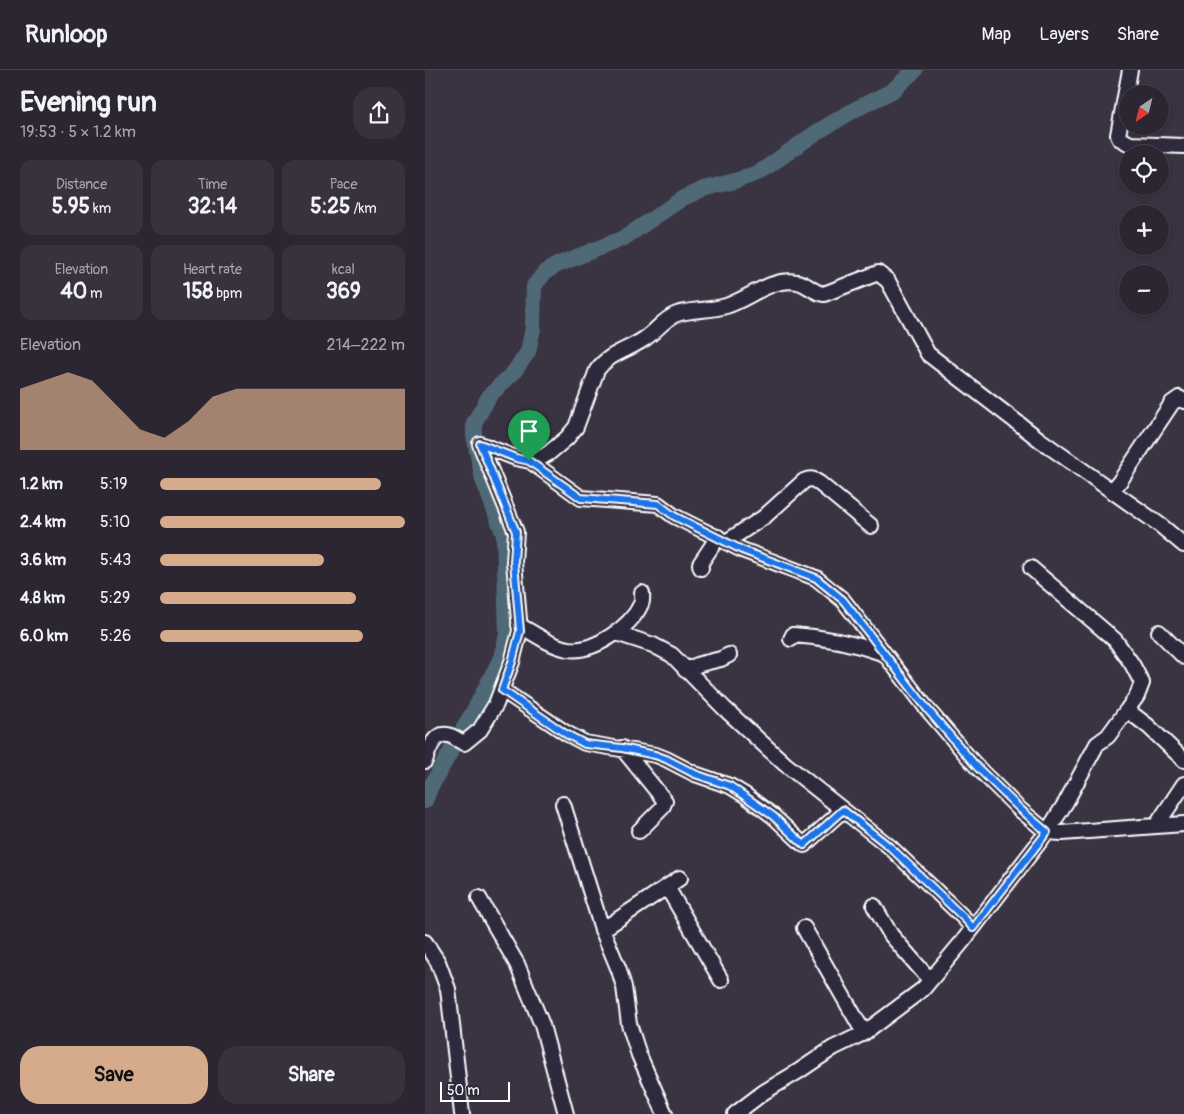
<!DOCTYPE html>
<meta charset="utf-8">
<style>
body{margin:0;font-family:Pangolin,sans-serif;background:#38323e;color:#f1f3f6;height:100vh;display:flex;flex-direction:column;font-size:19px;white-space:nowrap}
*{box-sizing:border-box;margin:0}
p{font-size:16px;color:#a6a5ac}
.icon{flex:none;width:28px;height:28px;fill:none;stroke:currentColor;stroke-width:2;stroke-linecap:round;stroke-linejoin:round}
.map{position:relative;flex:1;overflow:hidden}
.sheet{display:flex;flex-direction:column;background:#2c2632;width:425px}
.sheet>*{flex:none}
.needle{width:32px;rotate:215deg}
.controls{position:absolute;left:694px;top:15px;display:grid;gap:10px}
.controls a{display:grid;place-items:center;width:50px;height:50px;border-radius:50%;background:#2c2632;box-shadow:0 2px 8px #0003,0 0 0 1px #48434d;font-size:25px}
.scale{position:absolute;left:15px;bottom:12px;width:70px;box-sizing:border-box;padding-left:5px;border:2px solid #fff;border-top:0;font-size:14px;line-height:18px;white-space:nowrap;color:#fff;-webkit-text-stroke:4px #2f2a3d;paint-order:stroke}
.pin{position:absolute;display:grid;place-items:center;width:42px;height:42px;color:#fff;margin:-51px -21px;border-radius:50% 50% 50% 0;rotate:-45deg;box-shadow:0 0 5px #0007}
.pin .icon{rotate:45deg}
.round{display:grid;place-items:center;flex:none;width:52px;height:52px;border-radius:20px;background:#38323e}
.summary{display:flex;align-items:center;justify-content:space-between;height:85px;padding:0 20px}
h1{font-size:28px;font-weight:800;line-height:38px}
.figures{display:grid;grid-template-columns:repeat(3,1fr);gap:8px;height:85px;padding:5px 20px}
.figures div{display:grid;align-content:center;border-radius:12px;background:#38323e;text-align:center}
.figures b{font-size:21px;font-weight:800}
.figures small{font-size:14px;font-weight:400}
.figures p{font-size:14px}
.chart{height:140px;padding:10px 20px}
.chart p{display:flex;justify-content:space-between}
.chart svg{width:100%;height:90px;margin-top:5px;fill:#d6ab8b;opacity:.7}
.action{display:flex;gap:10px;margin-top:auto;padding:10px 20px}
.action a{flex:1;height:58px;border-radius:20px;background:#d6ab8b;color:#111;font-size:20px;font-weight:800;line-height:58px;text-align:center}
.action a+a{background:#38323e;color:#f1f3f6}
ul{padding:0 20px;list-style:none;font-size:16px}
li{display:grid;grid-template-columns:80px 60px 1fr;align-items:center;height:38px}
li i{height:12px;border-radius:6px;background:#d6ab8b}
header{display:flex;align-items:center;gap:30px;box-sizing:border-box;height:70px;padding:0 25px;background:#2c2632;border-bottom:1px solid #48434d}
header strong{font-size:24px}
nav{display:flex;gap:28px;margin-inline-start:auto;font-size:18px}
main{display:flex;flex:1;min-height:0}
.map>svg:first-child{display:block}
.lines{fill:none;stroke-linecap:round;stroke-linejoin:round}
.river{stroke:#506977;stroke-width:16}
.minor-casing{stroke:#fff;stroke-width:18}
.minor{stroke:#2f2a3d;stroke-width:14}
.route-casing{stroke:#fff;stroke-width:10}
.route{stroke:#1a73e8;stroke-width:6}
</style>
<header>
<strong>Runloop</strong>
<nav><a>Map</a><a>Layers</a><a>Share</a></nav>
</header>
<main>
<section class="sheet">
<div class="summary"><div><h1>Evening run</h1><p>19:53 · 5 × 1.2 km</p></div><a class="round"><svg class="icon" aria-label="share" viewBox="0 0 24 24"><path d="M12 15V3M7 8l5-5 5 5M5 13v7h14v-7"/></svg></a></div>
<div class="figures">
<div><p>Distance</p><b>5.95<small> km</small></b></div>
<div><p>Time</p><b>32:14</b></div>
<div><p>Pace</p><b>5:25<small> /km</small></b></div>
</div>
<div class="figures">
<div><p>Elevation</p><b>40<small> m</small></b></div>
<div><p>Heart rate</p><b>158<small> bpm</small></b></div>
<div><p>kcal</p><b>369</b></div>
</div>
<div class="chart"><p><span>Elevation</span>214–222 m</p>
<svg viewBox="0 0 160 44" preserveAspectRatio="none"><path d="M0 44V14L10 10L20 6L30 10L40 22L50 34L60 38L70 30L80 18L90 14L100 14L110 14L120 14L130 14L140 14L150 14L160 14V44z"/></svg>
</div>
<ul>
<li><b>1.2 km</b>5:19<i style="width:90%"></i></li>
<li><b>2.4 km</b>5:10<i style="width:100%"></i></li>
<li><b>3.6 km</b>5:43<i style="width:67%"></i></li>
<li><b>4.8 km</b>5:29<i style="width:80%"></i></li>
<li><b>6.0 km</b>5:26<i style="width:83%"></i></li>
</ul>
<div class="action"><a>Save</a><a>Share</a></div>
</section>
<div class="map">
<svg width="759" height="1044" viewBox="0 0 759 1044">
<rect width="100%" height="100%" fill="#3a3342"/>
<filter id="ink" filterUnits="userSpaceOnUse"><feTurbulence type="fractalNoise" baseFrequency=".02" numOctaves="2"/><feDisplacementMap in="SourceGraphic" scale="10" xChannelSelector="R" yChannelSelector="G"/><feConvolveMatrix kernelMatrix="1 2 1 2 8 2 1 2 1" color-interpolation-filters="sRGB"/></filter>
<g filter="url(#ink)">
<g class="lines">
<path class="river" d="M0 731 5 718 52 635 76 588 82 565 79 465 58 410 49 366V353L65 325 89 302 103 282 108 258 109 216 120 202 132 195 199 168 258 128 278 119 310 111 335 102 392 62 431 39 467 21 490 0"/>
<defs>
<path id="minor" d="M705 0 693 65 694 68 705 74 759 76
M55 374 91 388 105 391 114 389 124 383 142 368 151 357 172 300C185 282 205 280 222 267 232 260 240 248 252 244 267 239 285 241 301 236 324 229 346 207 372 212 382 213 388 223 399 224L453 203 463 211 503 284 615 370 735 455 759 475
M105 391 156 428 233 434 249 446 317 480 391 508 418 530 503 640 552 697 593 738 622 762 641 732 672 674 683 666 702 640
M687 421 695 411 747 333 754 328 759 331
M301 472 339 447 379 411C386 408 388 409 394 413L446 456
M276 498 275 494 293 467
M606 498 690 570 707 594 717 613 712 626 702 640 723 656 759 690
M94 555C110 564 126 576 143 579 168 583 206 557 216 534 218 531 217 526 217 523
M734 562 759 587
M191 563 228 575 247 585 300 639 360 694 465 777 540 849 547 858
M366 569 368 565C400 567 426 572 457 583
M260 600 275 594 296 589 304 585
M77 620 141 663 160 673 231 685 241 689 270 704 305 716 320 725 348 746 379 775 418 740
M197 678 240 731 237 738 214 761
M0 691C3 681 9 662 23 665 28 666 34 671 39 673L55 660 71 634 87 592 95 561 89 492 91 462 55 374
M138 734 177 859 194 900 199 917 204 954 214 985 240 1044
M731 756 759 754
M242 817 296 910
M54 828 92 894 117 955 141 1044
M449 836 466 865 505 910
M379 858 439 963
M177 860 255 808
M0 872 13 892 23 919 37 1044
M310 1044 339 1022 374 1001 408 978 439 963 498 919 538 871 622 762 637 763 731 756 759 714"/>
</defs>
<use href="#minor" class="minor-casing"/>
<use href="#minor" class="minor"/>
</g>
</g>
<g class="lines" filter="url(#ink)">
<defs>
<path id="route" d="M55 374 91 388 104 391 156 428 233 434 249 446 317 480 391 508 418 530 503 640 552 697 594 738 622 762 548 858 540 849 465 777 418 740 379 775 348 746 305 716 270 704 241 689 230 685 197 678 160 674 141 664 77 620 87 592 95 561 89 492 91 462Z"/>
</defs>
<use href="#route" class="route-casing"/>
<use href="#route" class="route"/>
</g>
</svg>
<div class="controls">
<a><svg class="needle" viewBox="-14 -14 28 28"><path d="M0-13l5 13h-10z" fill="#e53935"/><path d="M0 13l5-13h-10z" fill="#a6a5ac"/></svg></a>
<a><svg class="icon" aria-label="locate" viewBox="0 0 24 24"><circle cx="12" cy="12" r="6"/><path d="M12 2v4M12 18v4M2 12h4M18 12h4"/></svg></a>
<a>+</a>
<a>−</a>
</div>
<div class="scale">50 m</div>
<div class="pin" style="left:104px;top:391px;background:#1e9e55"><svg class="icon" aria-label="arrive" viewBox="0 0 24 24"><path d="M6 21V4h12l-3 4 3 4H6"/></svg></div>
</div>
</main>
